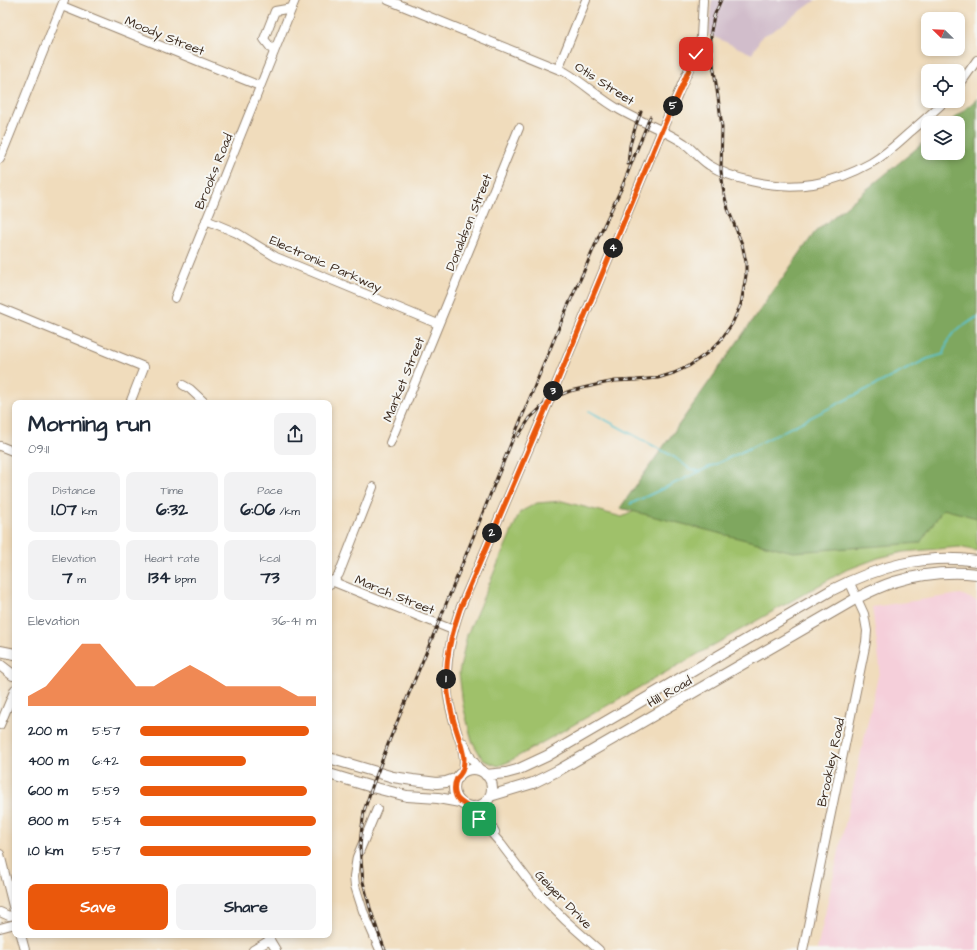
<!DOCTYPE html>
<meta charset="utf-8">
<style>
body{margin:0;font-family:"Architects Daughter",sans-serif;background:#f2f2f3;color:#1f2937;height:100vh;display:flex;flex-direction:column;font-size:15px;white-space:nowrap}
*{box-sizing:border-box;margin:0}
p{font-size:13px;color:#747a83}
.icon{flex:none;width:22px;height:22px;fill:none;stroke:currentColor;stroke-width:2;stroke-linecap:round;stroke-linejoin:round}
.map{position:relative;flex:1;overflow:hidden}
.side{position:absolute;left:12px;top:400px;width:320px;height:538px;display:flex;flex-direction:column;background:#fff;border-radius:8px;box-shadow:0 2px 6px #0003}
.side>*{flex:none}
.needle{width:26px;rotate:293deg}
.tools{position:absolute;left:921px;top:12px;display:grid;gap:8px}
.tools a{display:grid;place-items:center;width:44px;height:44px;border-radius:8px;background:#fff;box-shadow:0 2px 6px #0003;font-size:20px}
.pin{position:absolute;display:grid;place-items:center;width:34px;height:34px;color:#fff;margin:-17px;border-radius:8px;box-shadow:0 2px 6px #0006}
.km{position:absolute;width:20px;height:20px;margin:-10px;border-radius:50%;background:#222;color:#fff;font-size:11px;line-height:20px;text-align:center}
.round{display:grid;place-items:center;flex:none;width:42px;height:42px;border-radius:8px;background:#f2f2f3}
.overview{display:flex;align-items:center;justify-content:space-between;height:68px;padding:0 16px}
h1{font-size:22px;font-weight:800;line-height:30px}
.metrics{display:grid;grid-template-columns:repeat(3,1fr);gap:6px;height:68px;padding:4px 16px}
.metrics div{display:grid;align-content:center;border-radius:8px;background:#f2f2f3;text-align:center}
.metrics b{font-size:17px;font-weight:800}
.metrics small{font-size:11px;font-weight:400}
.metrics p{font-size:11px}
.chart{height:112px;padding:8px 16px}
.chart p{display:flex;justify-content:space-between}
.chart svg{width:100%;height:72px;margin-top:4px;fill:#ea580c;opacity:.7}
.action{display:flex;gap:8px;margin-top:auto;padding:8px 16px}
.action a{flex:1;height:46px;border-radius:8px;background:#ea580c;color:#fff;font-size:16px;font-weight:800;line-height:46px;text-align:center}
.action a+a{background:#f2f2f3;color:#1f2937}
ul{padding:0 16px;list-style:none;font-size:13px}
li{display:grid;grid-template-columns:64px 48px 1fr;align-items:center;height:30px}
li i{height:10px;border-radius:5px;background:#ea580c}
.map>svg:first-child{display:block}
.built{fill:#f5cfda}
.industrial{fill:#d1bdcb}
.green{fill:#9fc16a;stroke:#6d7644}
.forest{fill:#7fa75e;stroke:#5d683e}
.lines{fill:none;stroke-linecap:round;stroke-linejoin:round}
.stream{stroke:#59c5d2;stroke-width:1.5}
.minor-casing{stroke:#96836d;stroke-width:10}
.major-casing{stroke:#96836d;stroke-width:12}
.minor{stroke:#fff;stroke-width:8}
.major{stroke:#fff;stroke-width:10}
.rail-casing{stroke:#3b2a1e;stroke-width:3}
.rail{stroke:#f6f6f2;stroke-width:1.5;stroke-dasharray:4.5;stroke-linecap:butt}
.route-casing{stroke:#fff;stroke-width:8}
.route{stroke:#ea580c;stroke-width:5}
.labels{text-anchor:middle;stroke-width:4;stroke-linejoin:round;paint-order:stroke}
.street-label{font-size:13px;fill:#3b2a1e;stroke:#f6f6f2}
</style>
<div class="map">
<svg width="977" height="950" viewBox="0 0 977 950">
<rect width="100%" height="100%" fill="#f6f6f2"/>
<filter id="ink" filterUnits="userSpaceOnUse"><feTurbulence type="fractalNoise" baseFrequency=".025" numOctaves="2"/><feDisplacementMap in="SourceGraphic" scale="8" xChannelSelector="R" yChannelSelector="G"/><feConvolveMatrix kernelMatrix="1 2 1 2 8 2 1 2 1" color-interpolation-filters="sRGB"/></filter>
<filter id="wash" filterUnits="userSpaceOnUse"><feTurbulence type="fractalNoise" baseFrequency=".012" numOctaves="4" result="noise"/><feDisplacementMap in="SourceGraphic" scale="16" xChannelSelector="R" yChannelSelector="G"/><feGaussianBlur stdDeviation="0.9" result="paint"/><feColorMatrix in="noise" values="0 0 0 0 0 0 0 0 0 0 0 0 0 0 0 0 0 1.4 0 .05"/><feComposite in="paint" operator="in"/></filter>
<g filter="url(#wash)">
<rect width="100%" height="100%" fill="#f0dcbc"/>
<path class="built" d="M961 594 977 601V950H817L880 667 872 607Z"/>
<path class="industrial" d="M712 0H816L773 31 762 36 752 54 708 34Z"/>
<path class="green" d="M977 431V551L959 547 903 552 878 558 844 571 508 762 498 766 483 760 472 741 463 705 459 673 467 635 520 512 537 503 562 501 622 517 759 452Z"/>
<path class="forest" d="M977 99V518L943 509 920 543 793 552 620 508 815 232 928 139V153H958V123H948Z"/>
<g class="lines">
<path class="stream" d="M589 411 674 457 690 469 699 471
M630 504 748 449 927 359 944 354 948 340 954 332 977 317"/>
</g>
</g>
<g filter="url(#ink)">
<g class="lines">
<defs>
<path id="minor" d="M388 0 565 72C584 83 600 99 620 110 641 122 664 130 684 143 693 150 700 159 709 165 722 173 737 178 751 181 795 191 832 185 871 163 885 155 897 144 909 133 921 123 933 112 945 101
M62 6 260 86
M274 52 264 39 275 11 292 8
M558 69 586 0
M958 87 977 60
M0 159 64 0
M206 220 237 233 276 257 438 324
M175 298 295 0
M0 308 144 367 130 403
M183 385 190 389 205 403
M390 443 519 128
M0 446 15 452
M329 580 453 630
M330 584 336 578 339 574 373 487
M0 725 15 689
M464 743 471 758 483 773
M461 774C463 770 464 766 464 762 464 753 461 743 458 735 454 722 450 710 448 696 444 666 450 638 460 609L550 399 662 130 699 46 701 37 703 0
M488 798C485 815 487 818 495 832
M468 806 501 844 532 885 549 904 565 920 599 950
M377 809 357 857 354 876 355 886 363 911 380 950
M0 854 15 914
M0 912 9 916 15 915
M0 928 15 924
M21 935 25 950
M253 950 270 940 276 950
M803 950 866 642 867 631 864 614 849 581"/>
<path id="major" d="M0 651 15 654
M0 665 13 675
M329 758 393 777 413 780 437 783 446 782 458 778
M454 788a19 19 0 1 1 38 0a19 19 0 1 1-38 0Z
M329 774 372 787 407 796 438 798 460 802
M486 775 506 773 517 770 547 756 830 591C877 567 924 553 977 561
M490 796 533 783 559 770 857 598C869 592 881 586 894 582 921 574 949 571 977 574"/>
</defs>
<use href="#minor" class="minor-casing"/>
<use href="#major" class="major-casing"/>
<use href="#minor" class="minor"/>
<use href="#major" class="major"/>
<defs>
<path id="rail" d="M628 164 630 145 636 125 641 112
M518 436 530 418 550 399 570 391 600 384 615 381 636 380 658 378 674 373 689 366 710 351 720 341 732 324 741 304 746 275V262L742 244 728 209 724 194 721 171 722 127 718 97 711 50V31L714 16 721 0
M385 950 378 932 370 908 363 882 360 848 361 834 364 811 372 787 390 739 438 624 505 458 567 308 584 271 599 236 622 187 650 117"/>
</defs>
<use href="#rail" class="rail-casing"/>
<use href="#rail" class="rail"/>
</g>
</g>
<g class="lines" filter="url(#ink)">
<defs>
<path id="route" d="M479 819C476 815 473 811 469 808 463 802 457 802 455 793 454 788 455 782 457 778 459 776 460 775 461 773 464 769 464 763 464 758 462 743 455 729 452 714 442 675 447 647 460 609L550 399 662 130 696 54"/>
</defs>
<use href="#route" class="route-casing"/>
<use href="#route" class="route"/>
</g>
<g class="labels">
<g class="street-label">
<text transform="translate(165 35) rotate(22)" y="5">Moody Street</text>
<text transform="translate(605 83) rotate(33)" y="5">Otis Street</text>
<text transform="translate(213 171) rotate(-68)" y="5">Brooks Road</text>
<text transform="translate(468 222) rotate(-68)" y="5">Donaldson Street</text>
<text transform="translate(326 263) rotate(24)" y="5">Electronic Parkway</text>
<text transform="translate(403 379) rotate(-68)" y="5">Market Street</text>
<text transform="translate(395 594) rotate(22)" y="5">March Street</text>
<text transform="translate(669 691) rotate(-30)" y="5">Hill Road</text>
<text transform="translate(830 762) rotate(-78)" y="5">Brookley Road</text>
<text transform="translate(564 899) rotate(46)" y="5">Geiger Drive</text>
</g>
</g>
</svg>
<div class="tools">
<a><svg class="needle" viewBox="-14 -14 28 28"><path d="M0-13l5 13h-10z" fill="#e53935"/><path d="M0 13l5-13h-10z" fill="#747a83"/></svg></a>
<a><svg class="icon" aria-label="locate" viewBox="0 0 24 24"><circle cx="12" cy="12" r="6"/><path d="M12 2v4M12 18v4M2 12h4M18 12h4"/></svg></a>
<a><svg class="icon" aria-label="layers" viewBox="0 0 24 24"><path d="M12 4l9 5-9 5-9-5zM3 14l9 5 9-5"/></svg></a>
</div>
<div class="pin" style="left:479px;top:819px;background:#1e9e55"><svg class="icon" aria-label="arrive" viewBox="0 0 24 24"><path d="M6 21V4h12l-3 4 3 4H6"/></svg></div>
<div class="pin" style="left:696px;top:54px;background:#d93025"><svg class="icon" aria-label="check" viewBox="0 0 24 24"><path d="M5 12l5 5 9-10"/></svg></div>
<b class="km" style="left:446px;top:679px">1</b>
<b class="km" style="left:492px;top:533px">2</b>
<b class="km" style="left:553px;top:391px">3</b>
<b class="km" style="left:613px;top:248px">4</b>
<b class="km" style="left:673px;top:106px">5</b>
<section class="side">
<div class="overview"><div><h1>Morning run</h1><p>09:11</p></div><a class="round"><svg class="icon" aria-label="share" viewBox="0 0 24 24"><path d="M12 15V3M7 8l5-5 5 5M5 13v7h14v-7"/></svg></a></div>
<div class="metrics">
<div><p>Distance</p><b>1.07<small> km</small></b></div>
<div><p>Time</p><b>6:32</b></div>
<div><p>Pace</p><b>6:06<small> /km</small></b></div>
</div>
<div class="metrics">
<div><p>Elevation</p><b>7<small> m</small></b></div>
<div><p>Heart rate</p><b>134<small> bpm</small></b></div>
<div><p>kcal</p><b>73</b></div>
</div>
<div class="chart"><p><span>Elevation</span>36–41 m</p>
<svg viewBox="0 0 160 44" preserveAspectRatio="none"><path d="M0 44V38L10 32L20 19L30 6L40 6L50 19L60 32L70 32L80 25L90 19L100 25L110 32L120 32L130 32L140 32L150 38L160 38V44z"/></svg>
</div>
<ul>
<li><b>200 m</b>5:57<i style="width:96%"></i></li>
<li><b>400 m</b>6:42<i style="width:60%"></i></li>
<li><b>600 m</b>5:59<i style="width:95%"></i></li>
<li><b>800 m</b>5:54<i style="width:100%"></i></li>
<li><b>1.0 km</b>5:57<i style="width:97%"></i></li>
</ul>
<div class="action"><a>Save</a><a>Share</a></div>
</section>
</div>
